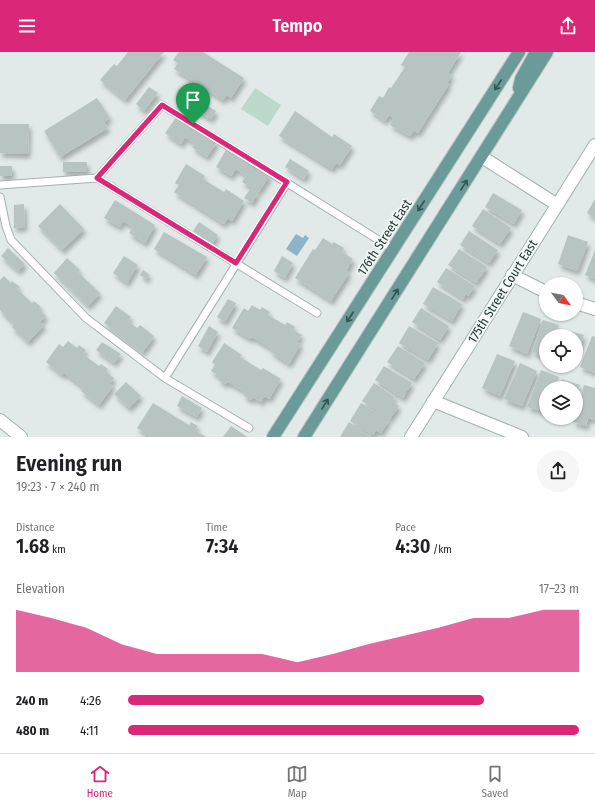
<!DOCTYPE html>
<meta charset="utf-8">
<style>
body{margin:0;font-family:"Fira Sans Condensed",sans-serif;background:#f6f6f6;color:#202124;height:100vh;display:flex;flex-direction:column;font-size:15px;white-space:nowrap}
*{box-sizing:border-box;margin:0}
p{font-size:13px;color:#757577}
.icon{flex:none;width:22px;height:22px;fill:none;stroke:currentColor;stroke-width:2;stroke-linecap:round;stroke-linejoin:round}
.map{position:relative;height:385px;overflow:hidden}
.details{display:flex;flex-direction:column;background:#fff;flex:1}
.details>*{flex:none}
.needle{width:26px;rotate:122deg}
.controls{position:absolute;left:539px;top:225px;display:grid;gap:8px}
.controls a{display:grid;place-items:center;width:44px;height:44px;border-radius:50%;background:#fff;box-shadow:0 1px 3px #0004;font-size:20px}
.pin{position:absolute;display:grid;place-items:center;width:34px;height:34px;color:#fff;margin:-41px -17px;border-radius:50% 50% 50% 0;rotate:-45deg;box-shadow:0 0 4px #0007}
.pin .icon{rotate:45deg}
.round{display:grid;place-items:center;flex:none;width:42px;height:42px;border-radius:21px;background:#f6f6f6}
.overview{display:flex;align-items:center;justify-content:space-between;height:68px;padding:0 16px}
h1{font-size:22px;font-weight:600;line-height:30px}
.metrics{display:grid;grid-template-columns:repeat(3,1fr);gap:6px;height:68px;padding:4px 16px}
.metrics div{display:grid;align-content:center}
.metrics b{font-size:20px;font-weight:600}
.metrics small{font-size:11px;font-weight:400}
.metrics p{font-size:11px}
.chart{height:112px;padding:8px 16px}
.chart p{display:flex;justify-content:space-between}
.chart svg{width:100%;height:72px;margin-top:4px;fill:#db2777;opacity:.7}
ul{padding:0 16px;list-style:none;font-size:13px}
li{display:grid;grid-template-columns:64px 48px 1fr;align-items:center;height:30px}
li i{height:10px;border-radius:5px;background:#db2777}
header{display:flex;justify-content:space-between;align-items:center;height:52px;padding:0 16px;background:#db2777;color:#fff;font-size:18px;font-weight:600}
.dock{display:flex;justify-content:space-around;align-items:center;height:56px;border-top:1px solid #e0e0e0;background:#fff;font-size:11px;color:#757577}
.dock a{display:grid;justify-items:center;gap:2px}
.dock .current{color:#db2777}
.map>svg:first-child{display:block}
.green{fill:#bcd9cb}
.water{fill:#8fb3c9}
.building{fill:#b7c4c2;filter:url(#shadow)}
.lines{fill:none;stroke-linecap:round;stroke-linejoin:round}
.service-casing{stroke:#a4b1b0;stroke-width:9}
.minor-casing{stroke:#a4b1b0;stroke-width:14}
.tertiary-casing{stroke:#a4b1b0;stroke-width:14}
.primary-casing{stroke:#bdc4c3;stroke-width:14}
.service{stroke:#fff;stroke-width:7}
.minor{stroke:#fff;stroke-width:12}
.tertiary{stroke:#fff;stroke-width:12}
.primary{stroke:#6a9b99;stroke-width:12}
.oneway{stroke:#355250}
.route-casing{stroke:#fff;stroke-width:8}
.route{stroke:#db2777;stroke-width:5}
.labels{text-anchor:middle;stroke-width:3.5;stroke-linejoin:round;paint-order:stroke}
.street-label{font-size:13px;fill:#233938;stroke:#f1f7f5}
</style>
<header><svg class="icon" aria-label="menu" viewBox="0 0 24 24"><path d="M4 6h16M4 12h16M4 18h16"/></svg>Tempo<svg class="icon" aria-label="share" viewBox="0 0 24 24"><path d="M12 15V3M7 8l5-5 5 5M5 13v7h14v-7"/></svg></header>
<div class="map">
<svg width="595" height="385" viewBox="0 0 595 385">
<defs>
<filter id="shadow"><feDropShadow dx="2.5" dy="4.5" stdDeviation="2" flood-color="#0004"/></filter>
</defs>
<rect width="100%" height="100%" fill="#e1eae8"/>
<path class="green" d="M255 36 281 53 268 74 241 57Z"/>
<path class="water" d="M296 182 303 186 305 183 309 186 297 204 286 197Z"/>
<path class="building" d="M128 0H164L125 48 100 28 114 12 117 14Z
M179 0H203L244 26 231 46 227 43 223 48 174 17 178 11 173 8Z
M409 0H461L448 21 452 23 447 31 449 32 418 81 414 79 410 84 390 73 394 66 389 63 385 69 370 59 379 44 383 46 389 35 391 36 405 15 401 13Z
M149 35 158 41 144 59 136 52Z
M97 46 110 66 104 70 108 76 60 105 44 79Z
M196 47 216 59 211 67 191 56Z
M295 59 332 85 334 82 352 94 340 113 336 111 332 117 279 84Z
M177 64 217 90 207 105 192 95 195 92 185 85 181 92 165 81Z
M0 72H29L28 102 0 101Z
M227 96 270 123 259 140 242 130 246 124 236 117 231 124 216 115Z
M290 107 309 119 304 127 285 115Z
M63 110H87V119L63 120Z
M186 112 205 124 203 127 224 140 226 137 244 149 232 169 228 166 224 172 174 140 179 133 175 131Z
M0 114H12V124H0Z
M250 137 258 141 252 151 244 146Z
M493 141 522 158 514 172 485 155Z
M595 147V166L587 161Z
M115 148 155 173 145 191 129 181 133 175 123 169 120 175 104 166Z
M24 152 25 175 14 176V153Z
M60 152 84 177 62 198 38 174Z
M483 157 511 176 500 192 472 174Z
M199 170 218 183 212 192 193 179Z
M469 179 498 198 489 211 460 193Z
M164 180 207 205 196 223 154 197Z
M568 183 588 190 577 219 558 212Z
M323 186 332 192 334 190 344 196 342 200 353 207 346 219 349 221 331 249 295 226 313 197 315 198Z
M8 196 25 212 18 219 1 204Z
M459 197 487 215 476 231 448 213Z
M595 198V227L585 223Z
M124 204 138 213 127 231 113 221Z
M282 204 293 211 285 226 274 219Z
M67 206 80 218 78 220 100 241 88 254 54 221Z
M446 216 475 234 468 244 466 242 463 247 437 230Z
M143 218 150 223 146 227 140 223Z
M4 224 11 231 12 229 20 235 17 237 32 251 34 249 41 255 39 257 46 264 40 270 44 273 28 290 12 275 14 272 0 258V228Z
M433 235 462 252 452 269 423 252Z
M228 247 236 251 225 270 217 265Z
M252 253 260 258 262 255 270 260 268 263 285 273 287 270 295 275 293 278 302 283 297 290 301 292 289 312 271 300 272 297 252 285 250 287 232 276 244 256 248 259Z
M116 254 131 265 128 269 137 276 140 273 154 284 143 300 104 271Z
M421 256 449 274 440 288 412 270Z
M523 260 541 267 527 302 509 294Z
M543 268 559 273 555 284H546V305L532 300Z
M209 274 218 280 207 300 198 294Z
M409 274 438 291 428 308 399 291Z
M566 278 584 283 576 306V284H564Z
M592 284 595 285V321L580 315Z
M68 289 77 296 79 293 86 298 83 302 99 314 101 312 108 317 106 320 114 326 110 332 113 334 99 353 81 339 84 336 64 321 62 323 46 310 59 292 63 295Z
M102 290 121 302 114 311 96 298Z
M224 291 242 303 240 305 261 318 263 316 281 327 269 347 265 344 261 350 253 345 251 348 243 343 245 340 228 330 226 332 218 328 220 325 211 319 215 313 212 310Z
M398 294 425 311 414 327 387 310Z
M497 302 515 309 500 344 482 336Z
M520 311 537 319 522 354 504 347Z
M384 314 412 331 403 346 375 328Z
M541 318 559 325 555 336H546V360L527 355Z
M562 327 580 333 576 343V336H559Z
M126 330 141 344 129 356 114 342Z
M374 331 395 345 392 349 399 354 390 367 362 349Z
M584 333 595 336V364L594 368 588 366 586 374 573 370 574 366H576V359Z
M182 344 202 356 197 365 177 354Z
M153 351 189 373 191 370 198 374 195 378 206 385H151L137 376Z
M361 351 389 368 381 381 376 378 373 383 350 369Z
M349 370 371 384 370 385H340Z
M231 374 247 385H223Z"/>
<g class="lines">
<defs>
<path id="service" d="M97 126 317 261
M0 133 97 126 162 53 393 197
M0 145 6 174 11 188 86 266 165 326 287 131
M165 326 249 376"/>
<path id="minor" d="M482 105 556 152
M512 223 546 240
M576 251 595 257
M433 349 522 385
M411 385 595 93"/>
<path id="tertiary" d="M0 368 21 385"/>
<path id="primary" d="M519 36 521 27 536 0
M273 385 519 0
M304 385 547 0"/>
</defs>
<use href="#service" class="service-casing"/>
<use href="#minor" class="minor-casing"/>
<use href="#tertiary" class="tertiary-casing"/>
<use href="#primary" class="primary-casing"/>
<use href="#service" class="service"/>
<use href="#minor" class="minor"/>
<use href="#tertiary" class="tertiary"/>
<use href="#primary" class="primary"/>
</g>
<defs><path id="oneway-shaft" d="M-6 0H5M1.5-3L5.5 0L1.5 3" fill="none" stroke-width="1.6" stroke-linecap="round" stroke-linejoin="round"/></defs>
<g class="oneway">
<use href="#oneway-shaft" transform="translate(498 33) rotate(123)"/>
<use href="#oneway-shaft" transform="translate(464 133) rotate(-58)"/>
<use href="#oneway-shaft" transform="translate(421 154) rotate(123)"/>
<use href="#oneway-shaft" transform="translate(395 242) rotate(-58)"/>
<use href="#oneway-shaft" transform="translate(350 265) rotate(123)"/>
<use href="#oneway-shaft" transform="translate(325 352) rotate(-58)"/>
</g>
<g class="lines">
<defs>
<path id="route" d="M162 53 287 130 236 211 97 126Z"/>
</defs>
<use href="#route" class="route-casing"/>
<use href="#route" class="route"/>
</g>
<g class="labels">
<g class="street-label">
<text transform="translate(384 185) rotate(-57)" y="5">176th Street East</text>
<text transform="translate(502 239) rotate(-58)" y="5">175th Street Court East</text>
</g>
</g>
</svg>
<div class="controls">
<a><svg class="needle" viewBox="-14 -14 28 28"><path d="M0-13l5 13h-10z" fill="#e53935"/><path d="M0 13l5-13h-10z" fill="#757577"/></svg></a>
<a><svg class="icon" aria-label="locate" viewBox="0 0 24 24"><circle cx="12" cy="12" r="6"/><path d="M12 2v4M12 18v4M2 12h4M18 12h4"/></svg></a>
<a><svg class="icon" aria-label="layers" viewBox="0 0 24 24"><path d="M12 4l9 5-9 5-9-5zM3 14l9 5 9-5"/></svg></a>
</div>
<div class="pin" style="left:193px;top:72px;background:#1e9e55"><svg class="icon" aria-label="arrive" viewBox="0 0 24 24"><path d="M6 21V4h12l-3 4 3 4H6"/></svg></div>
</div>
<section class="details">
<div class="overview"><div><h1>Evening run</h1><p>19:23 · 7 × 240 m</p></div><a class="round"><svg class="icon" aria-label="share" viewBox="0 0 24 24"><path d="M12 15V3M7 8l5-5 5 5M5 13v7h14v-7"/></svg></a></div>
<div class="metrics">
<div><p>Distance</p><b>1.68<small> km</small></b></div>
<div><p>Time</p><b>7:34</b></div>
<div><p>Pace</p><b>4:30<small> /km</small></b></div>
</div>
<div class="chart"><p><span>Elevation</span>17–23 m</p>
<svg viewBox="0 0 160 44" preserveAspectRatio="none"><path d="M0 44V6L10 11L20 17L30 27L40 33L50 33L60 33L70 33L80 38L90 33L100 27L110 22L120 17L130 11L140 11L150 6L160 6V44z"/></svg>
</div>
<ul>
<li><b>240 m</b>4:26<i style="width:79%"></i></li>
<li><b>480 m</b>4:11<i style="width:100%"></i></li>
</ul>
</section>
<nav class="dock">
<a class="current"><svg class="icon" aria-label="home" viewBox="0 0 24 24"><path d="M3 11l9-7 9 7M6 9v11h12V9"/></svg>Home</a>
<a><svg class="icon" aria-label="map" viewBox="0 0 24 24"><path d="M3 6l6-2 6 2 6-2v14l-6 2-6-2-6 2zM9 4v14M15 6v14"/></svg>Map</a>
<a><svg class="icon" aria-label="saved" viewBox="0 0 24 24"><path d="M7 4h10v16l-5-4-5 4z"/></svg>Saved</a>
</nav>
